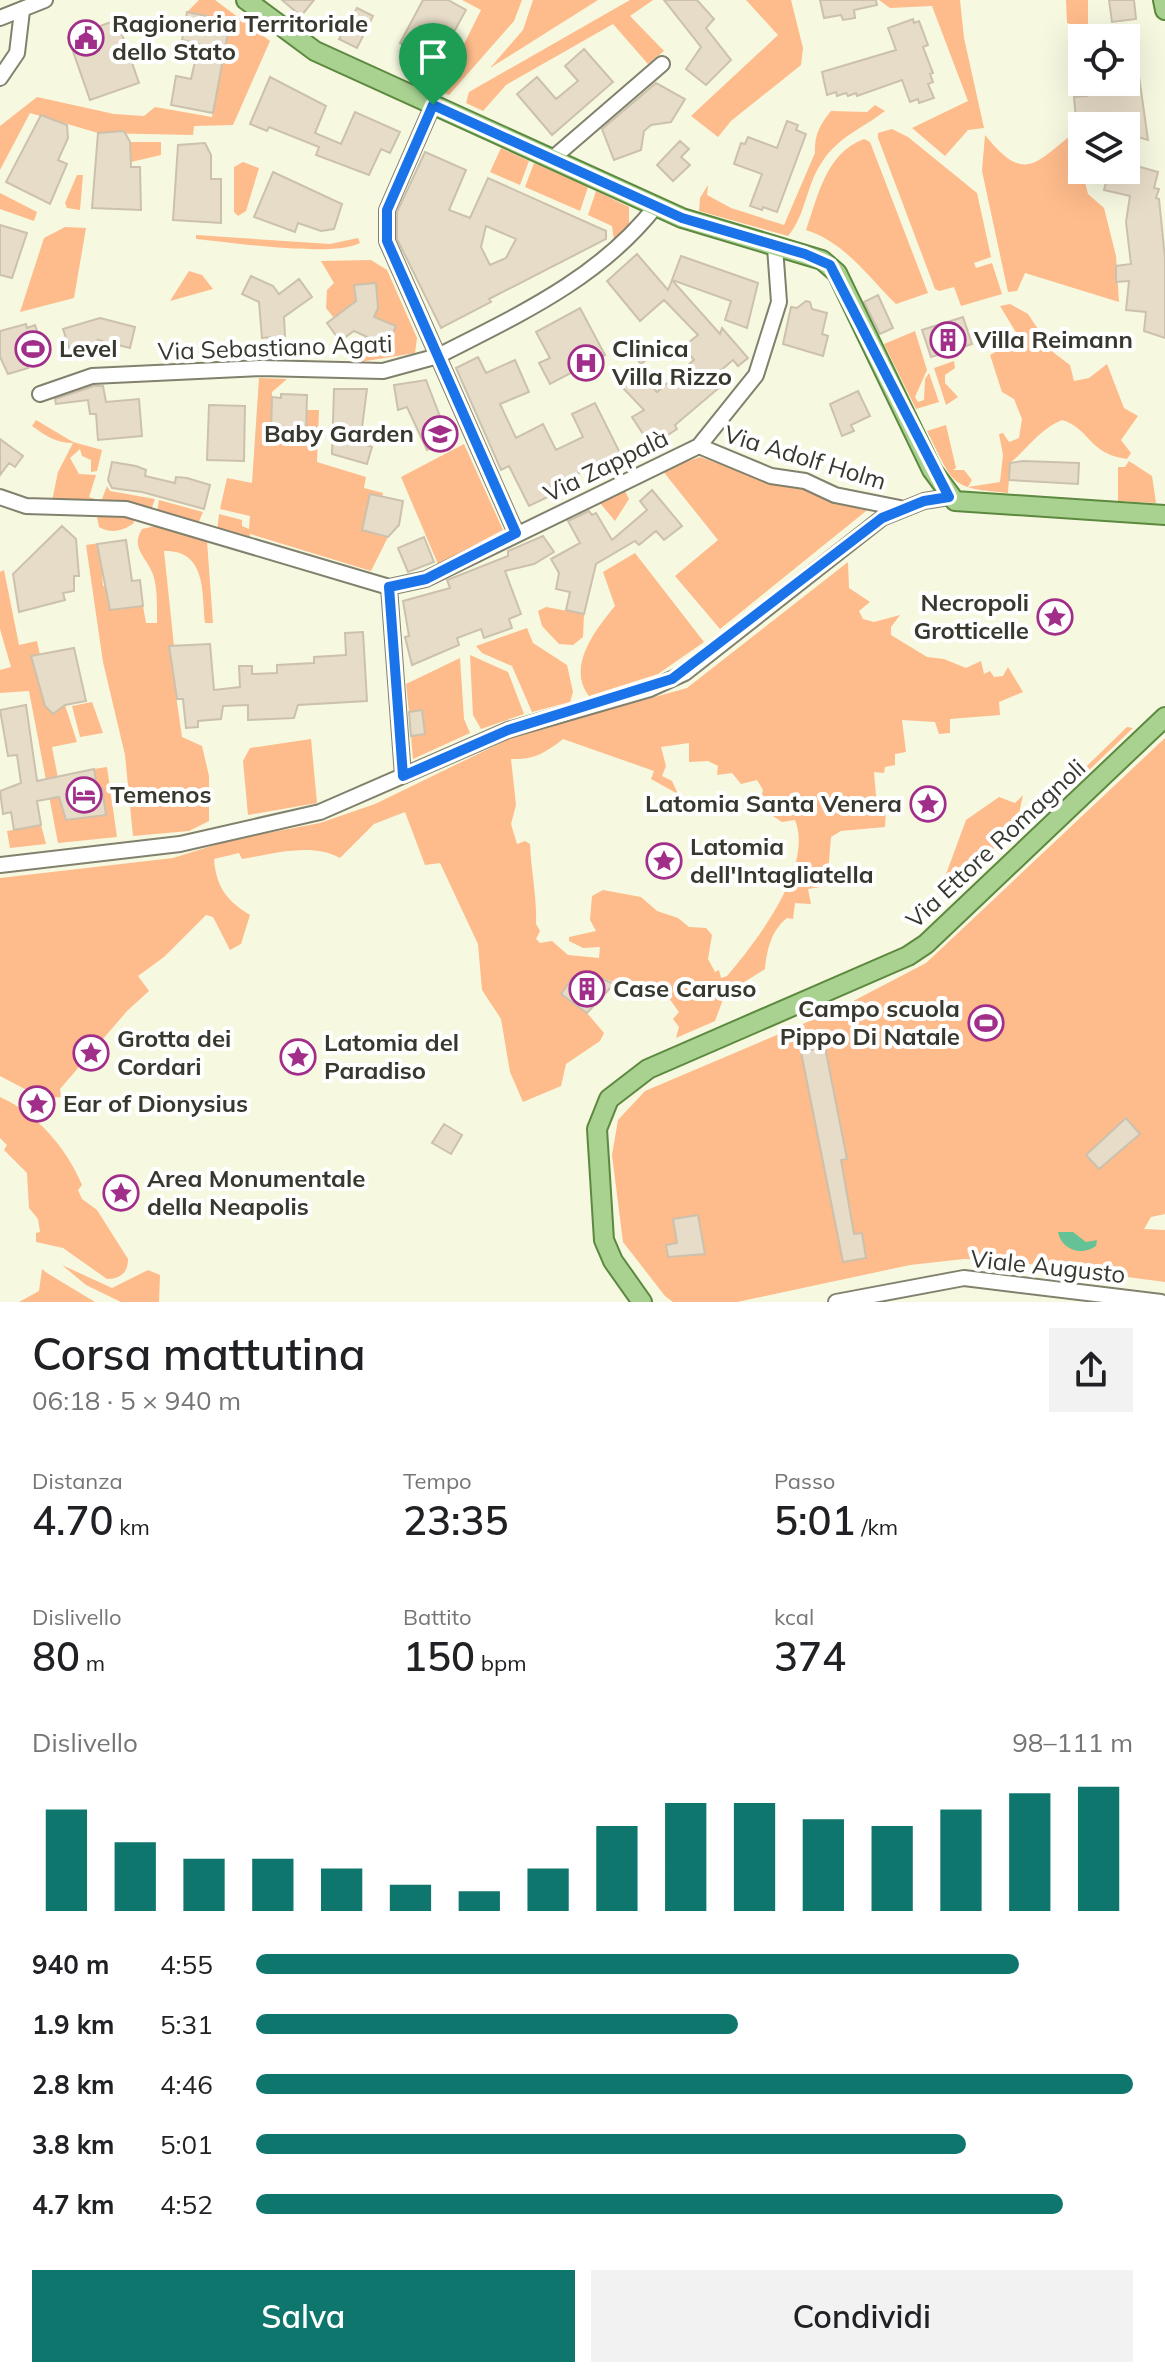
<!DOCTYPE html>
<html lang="it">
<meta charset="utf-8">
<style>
body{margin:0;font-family:Mulish,sans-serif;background:#f2f2f2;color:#202124;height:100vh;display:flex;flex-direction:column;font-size:30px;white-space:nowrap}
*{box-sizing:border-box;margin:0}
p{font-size:26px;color:#757577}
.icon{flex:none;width:44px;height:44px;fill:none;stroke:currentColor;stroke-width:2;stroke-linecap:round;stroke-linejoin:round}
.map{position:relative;height:1302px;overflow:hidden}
.side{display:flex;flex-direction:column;background:#fff;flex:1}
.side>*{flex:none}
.buttons{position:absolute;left:1068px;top:24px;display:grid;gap:16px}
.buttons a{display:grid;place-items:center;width:72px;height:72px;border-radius:0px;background:#fff;box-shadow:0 8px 32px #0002;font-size:40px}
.pin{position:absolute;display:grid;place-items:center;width:68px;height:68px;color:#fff;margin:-82px -34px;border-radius:50% 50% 50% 0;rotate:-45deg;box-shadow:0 0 8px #0007}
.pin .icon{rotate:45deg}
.round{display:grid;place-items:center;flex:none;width:84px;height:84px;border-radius:0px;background:#f2f2f2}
.summary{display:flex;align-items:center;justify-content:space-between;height:136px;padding:0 32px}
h1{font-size:44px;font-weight:600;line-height:60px}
.stats{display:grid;grid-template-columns:repeat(3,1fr);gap:12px;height:136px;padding:8px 32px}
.stats div{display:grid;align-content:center}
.stats b{font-size:40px;font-weight:600}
.stats small{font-size:22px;font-weight:400}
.stats p{font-size:22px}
.chart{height:224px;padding:16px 32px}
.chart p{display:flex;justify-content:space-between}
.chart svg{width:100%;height:144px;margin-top:8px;stroke:#0f766e;stroke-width:6}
.action{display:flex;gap:16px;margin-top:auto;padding:16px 32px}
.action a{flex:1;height:92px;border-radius:0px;background:#0f766e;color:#fff;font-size:32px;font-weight:600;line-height:92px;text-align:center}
.action a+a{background:#f2f2f2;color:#202124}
ul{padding:0 32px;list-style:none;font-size:26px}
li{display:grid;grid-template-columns:128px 96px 1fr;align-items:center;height:60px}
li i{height:20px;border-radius:10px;background:#0f766e}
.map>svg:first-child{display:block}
.green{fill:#febb8b;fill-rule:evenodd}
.water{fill:#65c297}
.building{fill:#e7dcc7;stroke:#ccc1ac;stroke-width:2;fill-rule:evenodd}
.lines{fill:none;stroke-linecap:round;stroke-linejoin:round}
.minor-casing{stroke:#81816d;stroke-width:18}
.major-casing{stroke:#5c893f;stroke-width:22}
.minor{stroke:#fff;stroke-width:14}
.major{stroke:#a9d291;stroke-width:18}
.route-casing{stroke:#fff;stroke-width:16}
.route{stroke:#1a73e8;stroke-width:10}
.labels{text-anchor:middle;stroke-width:8;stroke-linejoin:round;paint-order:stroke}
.poi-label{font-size:24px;font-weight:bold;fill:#38382f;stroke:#fff;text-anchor:start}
.street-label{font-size:24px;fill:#38382f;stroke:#fff}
</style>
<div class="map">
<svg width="1165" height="1302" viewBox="0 0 1165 1302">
<rect width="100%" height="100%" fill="#f7f8e0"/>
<path class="green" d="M199 0H215L270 41 233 125 194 126 193 135 98 133 30 113 0 170V126L37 97 114 114 144 116 155 107 212 117 230 21 187 12Z
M462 0H522L514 21 449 95 440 92 481 10Z
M533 0H598L490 68 523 30Z
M630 0H653L630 16 664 51 648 64 613 24 506 85 483 111 466 103 469 92Z
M746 0H791L803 48 801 65 731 121 718 137 691 116 778 35Z
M879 0H960L964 38 984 128 968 130 945 156 912 128 968 101 932 6 890 8Z
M1066 0H1088V30L1067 23Z
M875 105 885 111C863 128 838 137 822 162 806 185 806 215 788 236L699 211 700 198 708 185 707 195 731 208 784 225 815 153C814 136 820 124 831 111L867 112Z
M892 129 908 137 977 193 991 257 974 263 976 268 992 263 1002 294 961 306 954 287 939 291 935 289 878 138V133Z
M1072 134 1082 136V170L1088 194 1104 208 1116 256 1119 302 1025 273 1017 291 1008 292 982 171 985 135C1022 181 1033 167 1072 134Z
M864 139 870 142 928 293 896 304C867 276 846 243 806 230 818 196 826 153 864 139Z
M130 142H161V155L131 162Z
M501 148 529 161 520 185 490 172Z
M243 162 259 168 246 211 238 216 234 212V167Z
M534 163 588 187 580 211 525 187Z
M77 175H83L80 210 67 208 65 203Z
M596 191 629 207V227L614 240 612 226 588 215Z
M0 193 37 212 34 221 0 209Z
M65 227 86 228 74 298 20 312 44 238Z
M196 235 330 244 358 238 360 243C331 258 231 242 196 239Z
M371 260 387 270 417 338 415 353 360 362 365 336 387 346 396 326 374 317 378 308 375 283 354 285 357 309 334 318 326 308 327 290 334 283 321 261Z
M189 271 202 275 213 289 170 301Z
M1010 304 1028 314 1054 353 1070 365 1074 381 1089 378 1107 364 1124 408 1138 416 1121 440 1131 453 1127 459C1088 454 1091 429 1062 420 1040 429 1028 448 1010 463L1008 493C948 488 954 484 927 431L946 425 956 468 953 470H964L972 480 968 487 1000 482 1003 455 999 434 1003 433 1009 442 1019 438 1022 419 1014 399 1002 392 990 355 1020 339 1000 306Z
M915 331 927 370 915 397 918 402 924 400 925 379 929 373 939 402 916 409 884 344Z
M954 361 955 368 945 375V383L958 397 946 405 934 368Z
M259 378 287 379 272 392 271 434 306 435 307 410H319L317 462 366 477 364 488 383 493 382 497 370 494 362 530 388 537 371 571 250 534 249 542 217 532 219 514 242 520V526L249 529 250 516 220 509 227 478 252 483Z
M36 420 73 442 102 450 97 471 91 472V460L82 456 80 449 70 458 79 474 96 475 89 497 95 499 89 504 52 501 58 472 73 443C56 443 46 436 32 426Z
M464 444 503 530 438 564 401 477Z
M700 457 769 481 804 485 871 507 720 629 675 576 718 540 662 470Z
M1129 461 1152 476 1156 503 1118 501V467H1125Z
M107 486 110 491 155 499 151 510 106 504 102 499Z
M624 489 629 499 615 521 600 503Z
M159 500 203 512 197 526 157 512Z
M96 512 118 513 133 519 134 523C123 531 111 534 99 527Z
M160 525 207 541 213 623H205C202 591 206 550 164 551L174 646 169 647 182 737 202 746 209 776V821L189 831 133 836 125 755 103 662 86 545 100 543 103 586H107L110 610 143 606 146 623H157C157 609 158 582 151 570 144 555 131 547 142 529Z
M635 553 704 642 658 674 589 696C566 667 596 629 615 606L603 572Z
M848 562 849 588 870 602 859 611 863 619 874 622 900 615 891 627V635L927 657 944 659 966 668 981 661 984 674 990 671 994 677 1003 676 1008 667 1023 692 999 702 1000 715 950 719V733L939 734 935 722 902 720 906 752 895 754V765L885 767 884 773 874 772 877 808 886 809 885 827 841 831 831 837 827 886 808 889 811 904 795 903 793 919 787 918C771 931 767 949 765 969L725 994 715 1021 676 1038 679 1027 673 1019 679 1012 663 990 639 992 603 978 582 982 574 976 561 994 587 1013 604 1033 600 1041 566 1064 561 1086 523 1102 510 1072 501 1019 482 990 478 944 440 863 425 865 405 812 374 824 340 858C311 842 273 854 242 859L239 853 214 859C216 887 227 901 250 915L241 944 230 950 213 917 206 915 164 957 138 976 149 991 127 1011 60 1089 61 1097 42 1098 0 1076V878L173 858 231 840 320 823 375 804 515 736 687 688ZM563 739 654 771 651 779 678 794 672 781 662 776 666 766 661 747 689 743V762L708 761 718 766 717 775 732 773 741 784 757 780 763 790 761 798 774 801 773 816 782 822 795 820C814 867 757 941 727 976L721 978 719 970 715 972 708 959 712 935 706 928 689 927 678 918 657 911 641 897 603 890 592 896 590 920 596 931 569 937V941L583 948 600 947 599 958 568 955 552 941 540 943 536 939 540 931 536 924C537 896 531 871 530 844L525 841 517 844 511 824 516 805 511 759C534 760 545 753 563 739Z
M4 570 19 645 37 641 40 655 31 657 45 705 53 714 65 705 77 742 52 747 66 820 106 814 102 789H97L94 769 107 767 117 837 58 843 29 691 0 693V670L11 667 0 629V572Z
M546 607 584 614 583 637 573 645 559 644 542 626 538 611Z
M527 628 533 643 567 665 573 692 570 702 532 712 512 666 482 653 476 646Z
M470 655 508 672 524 714 481 729 473 715Z
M460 658 464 719 470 733 413 759 411 736 425 733 422 710 409 712 406 684Z
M92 702 103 733 80 737 72 706Z
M1127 727 1133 728 1060 798 1059 793Z
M1165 738V1214L1151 1217 1144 1229 1165 1230V1282L998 1260 964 1259 910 1265 737 1302H673L665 1296 623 1242 612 1155 618 1120 645 1091 838 1009 926 963Z
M311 739 317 803 248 815 243 761 250 748Z
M1023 795 1016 827 978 863 945 877 966 820 999 797 1015 803Z
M41 825 46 844 10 848 7 831Z
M0 1097C37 1113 67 1149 82 1185L78 1190 82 1199 97 1210 128 1259C128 1273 120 1279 107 1279L63 1248 36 1242V1233L40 1232 38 1219 29 1208 27 1173 4 1150 7 1145 0 1138Z
M62 1265 112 1288 148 1270 160 1275 159 1302H121L86 1285Z
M42 1269 47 1273 95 1302H19L39 1291Z"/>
<path class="water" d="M1058 1232H1073L1086 1242 1097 1240 1096 1246C1081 1257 1061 1249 1058 1232Z"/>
<path class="building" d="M282 0H314L301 16Z
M423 0H448L466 10 437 63 400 43Z
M664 0H697L714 19 706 28 731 60 706 85 686 69 701 47Z
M820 0H876L877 5 854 10 855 18 843 20 841 15 824 18Z
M1109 0H1134L1136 19 1112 22Z
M357 8 373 16 357 48 339 39Z
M187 12 230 21 213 113 171 105 176 76 191 79 199 44 182 40Z
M913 19 914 23 919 21 928 45 923 47 933 73 930 74 933 82 928 84 934 98 919 103 918 99 910 102 902 80 857 96 856 93 848 96 846 93 837 96 836 92 827 95 822 72 896 50 888 28Z
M117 20 139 83 90 100 68 37Z
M584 49 613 82 552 135 517 94 537 77 556 99 578 81 565 66Z
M1136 55 1148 140 1126 134V126H1097L1076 120 1074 97 1087 96 1085 82H1126V59Z
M270 77 326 106 315 133 341 144 355 112 400 132 390 153 381 149 369 175 316 155 319 147 269 127 267 131 250 124Z
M656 83 685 99 671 122 651 125 644 131 641 150 614 160 602 129Z
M41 115 67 125 68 138 58 160 67 164 50 204 6 182Z
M787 121 798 125 796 130 806 134 777 212 763 207 762 210 750 206 762 174 734 164 741 143 745 144 748 137 777 148Z
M124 131 130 142 131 167H140L141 210 92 208 98 133Z
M680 141 689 149 681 157 690 165 673 181 657 165Z
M205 143 211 155V179H221V223L173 220 178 145Z
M425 152 466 170 449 210 470 218 488 178 606 231V239L489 299 491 302 441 328 397 239V212ZM486 226 516 239 506 258 490 265 481 247Z
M1126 163 1158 172 1154 188 1159 189 1156 198 1159 199 1165 258V338L1144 331 1146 312 1126 310 1129 281 1116 282V266L1131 264 1126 222 1130 196 1104 190 1109 170H1126Z
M273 172 342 204 334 229 321 231 298 223 295 232 254 217Z
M0 225 27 233 12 278 0 275Z
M637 254 668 290 672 280 720 334 722 328 748 358 738 366 733 360 712 378 720 387 675 425 677 429 651 446 632 417 644 410 622 387 616 375 634 366 657 392 694 360 683 347 698 335 664 300 640 321 607 281Z
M681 256 758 283 747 328 725 320 731 301 672 280Z
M251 276 273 286 279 294 299 279 312 297 284 317 285 336 262 338 259 302 242 294Z
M376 283 378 308 374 317 396 326 387 346 354 331 340 341 327 323 356 301 354 285Z
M878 295 893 328 880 334 864 302Z
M806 301 810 302 812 309 827 313 822 334 828 336 823 356 783 344 791 307 797 308Z
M580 308 605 355 550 384 539 363 550 358 536 332Z
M963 317 972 344 931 357 922 330Z
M100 318 135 327 130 348 98 340 102 349 73 359 63 329Z
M26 324 27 328 35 325 45 354 25 360 28 368 8 374 0 357V331Z
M636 341 650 357 641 364 627 348Z
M478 357 486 373 515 360 529 392 500 404 516 438 543 424 556 450 583 437 572 414 595 403 620 453 551 487 554 494 529 506 509 466 501 470 456 368Z
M426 380 449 440 427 450 407 407 398 410 394 385Z
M94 386H103L106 402 139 399 142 436 98 440 96 414H90L88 400 56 404 55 399Z
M334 389H367L360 443 372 447 367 464 332 454Z
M858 391 870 416 851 425 854 431 842 436 830 404Z
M281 394 307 395 306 435 271 434 272 397 281 398Z
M209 405 245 406 244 461 207 460Z
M0 439 23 456 15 467 9 463 0 475Z
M1023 461 1079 463 1078 484 1009 480 1010 463Z
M112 462 136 466 146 470 145 476 175 483 176 477 187 478 210 485 204 509 142 492 112 488 108 480Z
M652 490 682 526 664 540 656 531 639 545 635 541 596 564 584 614 566 610 570 592 556 589 559 573 551 559 580 543 568 521 589 511 592 515 596 513 612 540 647 510 640 501Z
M370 494 403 501 399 525 388 537 362 530Z
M62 526 76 539 79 576H74V591L63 593 65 600 19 612 13 574Z
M543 536 554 552 534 564 505 571 521 614 509 619 512 628 484 638 481 629 457 638 459 645 412 665 405 637 409 636 403 601 450 588 447 580 508 556V551Z
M424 537 434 562 408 572 398 548Z
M126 540 132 581 140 580 143 606 110 610 97 544Z
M363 632 367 701 298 705 294 718 248 720V705L223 706 221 719 198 721V727L186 728 183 699H177L169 646 210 644 214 690 240 687 239 666H252V674L277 673V665L314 663V657L346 655 345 633Z
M74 648 86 701 65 705 53 714 45 706 31 656Z
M26 705 37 781 94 769 97 789 102 788 106 815 66 820 59 797 37 801 41 825 14 830 11 812 3 814 0 791 21 783 17 755 8 756 0 710Z
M422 710 425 734 411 736 409 712Z
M590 973 614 984 587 1013 561 994 574 976 582 982Z
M825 1047 847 1159 841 1160 854 1234 862 1233 866 1258 843 1262 801 1052Z
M1126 1118 1140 1134 1099 1169 1086 1155Z
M444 1124 462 1135 451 1154 432 1143Z
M698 1215 705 1254 668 1257 666 1245 677 1243 673 1219Z"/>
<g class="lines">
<defs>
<path id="minor" d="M0 18 45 0
M0 78 17 53 22 11
M433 105 387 210V241L516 533
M553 158 662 64
M40 394 92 376 260 368 383 371 438 356C518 315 599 279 656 206
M699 446 771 476 805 481 835 495 900 508
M0 497 26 506 126 509 389 587 426 579 699 446 756 375 779 302 775 247
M389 587 403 776
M0 865 180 844 320 812 508 730 650 689 685 673 882 518 924 501 949 497
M836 1302 964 1278 1161 1302"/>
<path id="major" d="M246 0 315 51 682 218 822 260 837 273 932 470 955 501 1165 515
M1163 0 1165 10
M642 1302 613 1261 604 1240 597 1129 609 1099 648 1069 908 956 926 944 1165 717"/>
</defs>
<use href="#minor" class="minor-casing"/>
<use href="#major" class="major-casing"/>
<use href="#minor" class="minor"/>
<use href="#major" class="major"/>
</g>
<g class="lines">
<defs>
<path id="route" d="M433 105 682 218 805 254 830 265 949 497 924 501 882 518 672 679 508 730 403 776 389 587 426 579 516 533 387 241V210Z"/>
</defs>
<use href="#route" class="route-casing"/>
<use href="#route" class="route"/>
</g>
<defs>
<symbol id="civic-ring" viewBox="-11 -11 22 22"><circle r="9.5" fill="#fff" stroke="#a12f8a" stroke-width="1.5"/><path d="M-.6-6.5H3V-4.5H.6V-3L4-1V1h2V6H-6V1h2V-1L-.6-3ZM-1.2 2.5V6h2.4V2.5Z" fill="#a12f8a"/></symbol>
<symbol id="building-ring" viewBox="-11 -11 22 22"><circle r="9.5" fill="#fff" stroke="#a12f8a" stroke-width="1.5"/><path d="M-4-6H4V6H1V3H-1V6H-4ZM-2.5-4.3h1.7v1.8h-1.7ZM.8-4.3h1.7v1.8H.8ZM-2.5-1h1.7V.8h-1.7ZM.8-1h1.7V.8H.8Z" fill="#a12f8a"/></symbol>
<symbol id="stadium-ring" viewBox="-11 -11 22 22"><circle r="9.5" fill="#fff" stroke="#a12f8a" stroke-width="1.5"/><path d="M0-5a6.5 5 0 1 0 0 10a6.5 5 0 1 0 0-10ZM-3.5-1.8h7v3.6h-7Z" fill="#a12f8a"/></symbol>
<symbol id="hospital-ring" viewBox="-11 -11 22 22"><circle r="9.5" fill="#fff" stroke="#a12f8a" stroke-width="1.5"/><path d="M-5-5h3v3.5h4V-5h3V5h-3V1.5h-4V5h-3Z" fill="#a12f8a"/></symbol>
<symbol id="school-ring" viewBox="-11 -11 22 22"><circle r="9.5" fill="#fff" stroke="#a12f8a" stroke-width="1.5"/><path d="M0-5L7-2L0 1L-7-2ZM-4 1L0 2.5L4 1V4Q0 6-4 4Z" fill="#a12f8a"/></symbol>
<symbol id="sight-ring" viewBox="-11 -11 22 22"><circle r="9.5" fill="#fff" stroke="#a12f8a" stroke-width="1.5"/><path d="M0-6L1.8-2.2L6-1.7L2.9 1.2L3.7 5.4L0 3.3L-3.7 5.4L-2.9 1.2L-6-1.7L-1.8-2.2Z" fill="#a12f8a"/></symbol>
<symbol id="hotel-ring" viewBox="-11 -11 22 22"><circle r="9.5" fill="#fff" stroke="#a12f8a" stroke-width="1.5"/><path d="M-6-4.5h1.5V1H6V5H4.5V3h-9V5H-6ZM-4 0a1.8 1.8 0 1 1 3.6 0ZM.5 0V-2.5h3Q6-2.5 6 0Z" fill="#a12f8a"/></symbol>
</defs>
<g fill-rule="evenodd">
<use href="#civic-ring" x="66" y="18" width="40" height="40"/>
<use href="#building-ring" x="928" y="320" width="40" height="40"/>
<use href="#stadium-ring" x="13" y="329" width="40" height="40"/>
<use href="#hospital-ring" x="566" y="343" width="40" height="40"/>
<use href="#school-ring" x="420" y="414" width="40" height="40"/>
<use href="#sight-ring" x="1035" y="597" width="40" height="40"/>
<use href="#hotel-ring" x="64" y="775" width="40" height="40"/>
<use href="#sight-ring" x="908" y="784" width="40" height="40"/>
<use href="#sight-ring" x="644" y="841" width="40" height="40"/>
<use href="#building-ring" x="567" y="969" width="40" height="40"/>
<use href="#stadium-ring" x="966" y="1003" width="40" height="40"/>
<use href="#sight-ring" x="71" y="1033" width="40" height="40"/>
<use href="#sight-ring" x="278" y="1037" width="40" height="40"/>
<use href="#sight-ring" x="17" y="1084" width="40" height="40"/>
<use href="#sight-ring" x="101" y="1173" width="40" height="40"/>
</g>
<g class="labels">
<g class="poi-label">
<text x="112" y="32">Ragioneria Territoriale<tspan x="112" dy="28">dello Stato</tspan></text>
<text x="974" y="348">Villa Reimann</text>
<text x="59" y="357">Level</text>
<text x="612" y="357">Clinica<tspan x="612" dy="28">Villa Rizzo</tspan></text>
<text x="414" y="442" text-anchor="end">Baby Garden</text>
<text x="1029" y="611" text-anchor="end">Necropoli<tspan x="1029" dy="28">Grotticelle</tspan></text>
<text x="110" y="803">Temenos</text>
<text x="902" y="812" text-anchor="end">Latomia Santa Venera</text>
<text x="690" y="855">Latomia<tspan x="690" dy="28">dell'Intagliatella</tspan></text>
<text x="613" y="997">Case Caruso</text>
<text x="960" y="1017" text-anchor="end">Campo scuola<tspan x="960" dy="28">Pippo Di Natale</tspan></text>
<text x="117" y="1047">Grotta dei<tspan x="117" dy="28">Cordari</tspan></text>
<text x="324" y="1051">Latomia del<tspan x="324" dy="28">Paradiso</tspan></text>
<text x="63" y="1112">Ear of Dionysius</text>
<text x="147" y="1187">Area Monumentale<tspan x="147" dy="28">della Neapolis</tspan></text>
</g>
<g class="street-label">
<text transform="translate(275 348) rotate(-2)" y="8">Via Sebastiano Agati</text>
<text transform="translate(805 458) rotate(17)" y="8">Via Adolf Holm</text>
<text transform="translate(606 466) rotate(-26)" y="8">Via Zappalà</text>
<text transform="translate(996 844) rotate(-43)" y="8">Via Ettore Romagnoli</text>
<text transform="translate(1048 1267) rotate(6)" y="8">Viale Augusto</text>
</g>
</g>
</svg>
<div class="buttons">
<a><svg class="icon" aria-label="locate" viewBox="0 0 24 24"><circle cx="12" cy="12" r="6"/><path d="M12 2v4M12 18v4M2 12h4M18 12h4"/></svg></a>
<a><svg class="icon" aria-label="layers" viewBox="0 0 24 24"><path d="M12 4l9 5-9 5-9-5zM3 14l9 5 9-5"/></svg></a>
</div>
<div class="pin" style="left:433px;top:105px;background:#1e9e55"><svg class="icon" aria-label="arrive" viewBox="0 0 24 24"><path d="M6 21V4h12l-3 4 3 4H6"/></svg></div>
</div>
<section class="side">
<div class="summary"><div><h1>Corsa mattutina</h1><p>06:18 · 5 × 940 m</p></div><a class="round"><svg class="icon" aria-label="share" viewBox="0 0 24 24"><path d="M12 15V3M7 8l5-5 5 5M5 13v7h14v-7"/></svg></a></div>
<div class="stats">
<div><p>Distanza</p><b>4.70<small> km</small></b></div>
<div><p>Tempo</p><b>23:35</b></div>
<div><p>Passo</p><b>5:01<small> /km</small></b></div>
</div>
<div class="stats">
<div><p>Dislivello</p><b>80<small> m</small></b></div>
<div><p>Battito</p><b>150<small> bpm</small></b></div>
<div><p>kcal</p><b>374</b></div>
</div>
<div class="chart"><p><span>Dislivello</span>98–111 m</p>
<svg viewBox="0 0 160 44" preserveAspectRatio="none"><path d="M5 44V13M15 44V23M25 44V28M35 44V28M45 44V31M55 44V36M65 44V38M75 44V31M85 44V18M95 44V11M105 44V11M115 44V16M125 44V18M135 44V13M145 44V8M155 44V6"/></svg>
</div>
<ul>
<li><b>940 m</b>4:55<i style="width:87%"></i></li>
<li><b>1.9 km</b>5:31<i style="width:55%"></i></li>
<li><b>2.8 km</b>4:46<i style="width:100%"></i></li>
<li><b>3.8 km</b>5:01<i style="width:81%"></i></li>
<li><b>4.7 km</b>4:52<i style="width:92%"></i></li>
</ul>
<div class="action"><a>Salva</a><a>Condividi</a></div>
</section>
